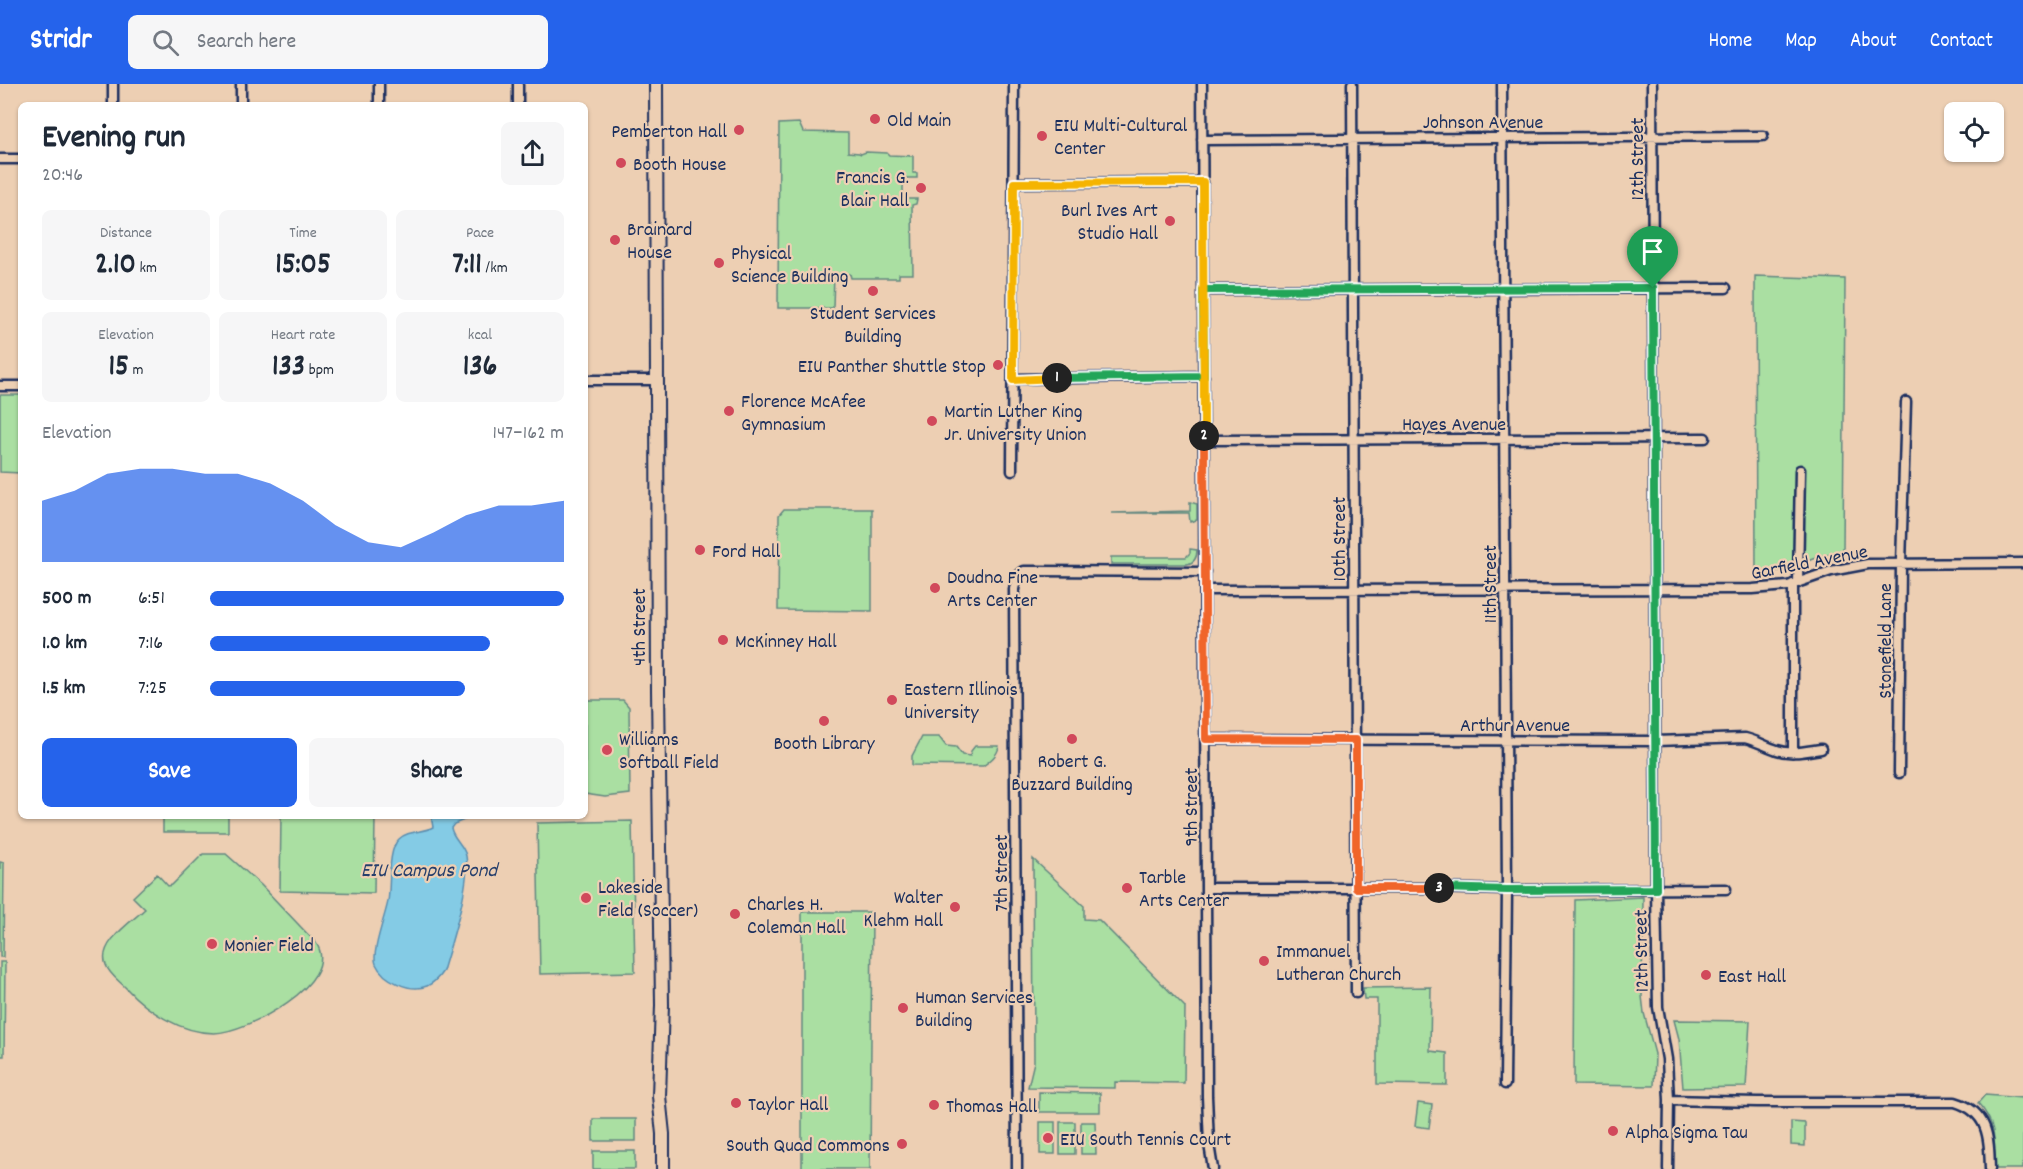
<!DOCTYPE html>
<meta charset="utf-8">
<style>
body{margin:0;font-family:Dekko,sans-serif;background:#f6f6f7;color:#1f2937;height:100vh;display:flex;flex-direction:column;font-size:22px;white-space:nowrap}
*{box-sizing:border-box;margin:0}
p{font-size:20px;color:#747a83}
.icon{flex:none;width:33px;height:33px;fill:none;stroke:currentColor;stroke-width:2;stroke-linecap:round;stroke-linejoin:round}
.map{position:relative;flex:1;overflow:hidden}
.panel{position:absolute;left:18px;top:18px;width:570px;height:717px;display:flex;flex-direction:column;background:#fff;border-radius:9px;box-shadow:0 2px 4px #0004}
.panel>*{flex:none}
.tools{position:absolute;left:1944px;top:18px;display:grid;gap:12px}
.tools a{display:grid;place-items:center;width:60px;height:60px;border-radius:9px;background:#fff;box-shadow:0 2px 4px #0004;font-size:30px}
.pin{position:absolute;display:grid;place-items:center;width:51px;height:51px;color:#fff;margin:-62px -26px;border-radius:50% 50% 50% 0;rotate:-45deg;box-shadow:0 0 6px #0007}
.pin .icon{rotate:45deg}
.km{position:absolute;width:30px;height:30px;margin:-15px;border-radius:50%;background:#222;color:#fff;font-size:16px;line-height:30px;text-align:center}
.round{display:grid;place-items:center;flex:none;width:63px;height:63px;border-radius:9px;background:#f6f6f7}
.head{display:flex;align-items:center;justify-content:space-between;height:102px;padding:0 24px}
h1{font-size:33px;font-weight:800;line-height:45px}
.metrics{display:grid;grid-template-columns:repeat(3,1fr);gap:9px;height:102px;padding:6px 24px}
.metrics div{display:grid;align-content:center;border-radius:9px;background:#f6f6f7;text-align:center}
.metrics b{font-size:30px;font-weight:800}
.metrics small{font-size:16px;font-weight:400}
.metrics p{font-size:16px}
.chart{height:168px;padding:12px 24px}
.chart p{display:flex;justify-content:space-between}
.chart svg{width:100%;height:108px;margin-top:6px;fill:#2563eb;opacity:.7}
.action{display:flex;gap:12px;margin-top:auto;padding:12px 24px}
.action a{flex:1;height:69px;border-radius:9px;background:#2563eb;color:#fff;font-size:24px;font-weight:800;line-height:69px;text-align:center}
.action a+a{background:#f6f6f7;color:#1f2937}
ul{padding:0 24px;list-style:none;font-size:20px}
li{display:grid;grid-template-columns:96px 72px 1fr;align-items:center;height:45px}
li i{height:15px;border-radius:8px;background:#2563eb}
header{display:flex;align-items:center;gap:36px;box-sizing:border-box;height:84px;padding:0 30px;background:#2563eb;color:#fff}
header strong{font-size:28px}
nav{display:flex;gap:33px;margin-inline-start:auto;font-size:21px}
.search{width:420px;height:54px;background:#f6f6f7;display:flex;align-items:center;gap:15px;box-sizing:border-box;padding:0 21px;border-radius:9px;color:#747a83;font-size:22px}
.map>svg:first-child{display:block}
.green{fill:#aadfa2;stroke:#628780;stroke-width:1.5}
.water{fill:#84cbe5;stroke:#5a8daf;stroke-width:1.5}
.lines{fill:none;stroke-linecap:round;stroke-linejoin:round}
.street-casing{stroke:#1b2f5e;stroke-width:13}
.secondary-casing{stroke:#1b2f5e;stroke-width:16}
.street{stroke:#edcfb3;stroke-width:8}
.secondary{stroke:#edcfb3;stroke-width:12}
.split-1-casing{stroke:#fff;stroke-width:12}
.split-2-casing{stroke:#fff;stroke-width:12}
.split-3-casing{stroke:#fff;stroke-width:12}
.split-4-casing{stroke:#fff;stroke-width:12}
.split-1{stroke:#22a559;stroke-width:8}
.split-2{stroke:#f5b400;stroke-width:8}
.split-3{stroke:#f0652b;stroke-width:8}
.split-4{stroke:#22a559;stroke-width:8}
.poi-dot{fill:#d1495b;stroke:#edcfb3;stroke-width:2}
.labels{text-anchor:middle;stroke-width:4.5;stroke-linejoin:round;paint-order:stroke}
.poi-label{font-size:20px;fill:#1b2f5e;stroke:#edcfb3;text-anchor:start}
.street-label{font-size:20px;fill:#1b2f5e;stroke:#edcfb3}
.water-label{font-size:21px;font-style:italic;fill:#263f6c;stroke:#edcfb3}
</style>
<header>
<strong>Stridr</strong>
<div class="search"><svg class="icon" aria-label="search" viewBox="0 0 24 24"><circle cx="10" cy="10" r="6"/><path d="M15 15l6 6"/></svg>Search here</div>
<nav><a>Home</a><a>Map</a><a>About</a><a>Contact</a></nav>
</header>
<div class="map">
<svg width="2023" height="1085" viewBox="0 0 2023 1085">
<rect width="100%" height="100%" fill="#edcfb3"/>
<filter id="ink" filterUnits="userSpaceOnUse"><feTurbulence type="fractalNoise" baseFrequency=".0167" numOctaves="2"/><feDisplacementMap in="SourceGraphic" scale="12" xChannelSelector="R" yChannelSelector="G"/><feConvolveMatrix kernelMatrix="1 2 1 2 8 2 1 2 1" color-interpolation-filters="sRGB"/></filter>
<g filter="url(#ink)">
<path class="green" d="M799 39 803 48 848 49V68L859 69 861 70 866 68 887 69 889 71 913 72V89H917V94H903V115H917L916 120 912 121 913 190H899V194H851L850 190H834L833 224H778L779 40Z
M1755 192 1845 195 1843 469 1820 472 1786 486 1756 489Z
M0 311H21V389L0 388Z
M1190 418 1197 420V436L1190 438 1189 429H1111L1190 427Z
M784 425H872V527L778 526 779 431Z
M1190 465 1197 466C1197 473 1195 479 1187 480H1111V473H1186L1190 469Z
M585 616H623L629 623 630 710 605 713 585 710Z
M922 653H939L946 662 956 663 962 671 970 672 971 667 975 662H999C998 671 990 677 983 682L912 681V672Z
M163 732H228V748H163Z
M281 732H375L374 809 280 807Z
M632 737 635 888 540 890 537 739Z
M203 770H226L261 801 316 859C343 898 246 949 214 949 181 949 147 927 126 904 119 897 109 890 106 881 97 860 131 838 145 825L133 813 157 790 168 802 172 801Z
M1033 775 1084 822V835L1099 836 1185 923 1184 999 1115 998V1004L1028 1003 1034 978Z
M0 778 4 779 3 873H0Z
M1643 813 1642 912 1644 929 1655 970 1654 1002 1574 1001 1575 816Z
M802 828H872L870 1085H802Z
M0 878H5L4 972H0Z
M1431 903 1430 967 1447 969V1001L1377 1000V915H1364L1363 904Z
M1674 936 1750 937 1746 1003 1683 1004 1679 955Z
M1039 1008 1100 1009V1028H1039Z
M1985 1011 2023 1014V1085H1994C1994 1058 1998 1041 1978 1019Z
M1418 1019 1432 1021 1429 1044 1415 1042Z
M593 1035H636V1057H593Z
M1040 1038H1055V1070H1040Z
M1060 1038H1075V1070H1060Z
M1081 1038H1095L1096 1070H1081Z
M1791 1038 1805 1039V1062L1791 1061Z
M593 1067H635V1085H593Z"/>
<path class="water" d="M431 732H474L454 740 451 744C453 755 464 761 466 772 471 799 451 859 443 887 439 893 434 899 427 902 410 909 383 896 376 880 371 869 386 830 388 817 391 801 387 766 399 755 408 746 423 749 433 743Z"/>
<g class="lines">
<defs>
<path id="street" d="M113 0V21
M379 0V21
M518 0V21
M1202 0 1207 1012 1209 1060 1213 1085
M1352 0 1356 909
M1502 0 1507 806 1505 1000
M1652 0 1656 805 1658 923 1667 975 1669 1016 1668 1085
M241 21V0
M1202 56 1763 52
M0 75H21
M1014 99 1203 98
M1203 206 1726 204
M1013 295 1204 292
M585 296H657
M0 302H21
M1204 356 1705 354
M1012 387 1014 0
M1798 499 1800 386
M1793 500V668
M1205 506 1753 505 1788 502 1831 487 1868 480 2023 479
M1206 655 1656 657 1745 654C1757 657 1765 662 1777 666 1791 671 1806 667 1821 665
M1899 689 1901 480 1906 318
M1207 804H1431L1507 806 1726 805
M1669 1016 1757 1018H1955C1989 1028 1989 1054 1990 1085
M1017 1085 1014 505 1017 493 1024 487H1035L1205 488"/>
<path id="secondary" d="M656 0 658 606 662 921 659 1012 663 1050V1085"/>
</defs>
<use href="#street" class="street-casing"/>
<use href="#secondary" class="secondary-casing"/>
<use href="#street" class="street"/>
<use href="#secondary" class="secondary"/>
</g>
</g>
<g class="lines" filter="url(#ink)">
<defs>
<path id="split-1" d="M1057 294 1204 292 1203 206 1653 204"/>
<path id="split-2" d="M1057 294 1013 296 1014 99 1203 98 1204 352"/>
<path id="split-3" d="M1204 352 1206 655 1356 656V804H1439"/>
<path id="split-4" d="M1439 804 1507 806 1656 805 1653 204"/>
</defs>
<use href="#split-1" class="split-1-casing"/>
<use href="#split-2" class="split-2-casing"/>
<use href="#split-3" class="split-3-casing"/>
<use href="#split-4" class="split-4-casing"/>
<use href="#split-1" class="split-1"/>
<use href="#split-2" class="split-2"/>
<use href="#split-3" class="split-3"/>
<use href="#split-4" class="split-4"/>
</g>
<g class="poi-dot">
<circle cx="875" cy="35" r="6"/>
<circle cx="739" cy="46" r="6"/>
<circle cx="1042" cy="52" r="6"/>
<circle cx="621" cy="79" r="6"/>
<circle cx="921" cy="104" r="6"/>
<circle cx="1170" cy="137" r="6"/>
<circle cx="615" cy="156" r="6"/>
<circle cx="719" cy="179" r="6"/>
<circle cx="873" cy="207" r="6"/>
<circle cx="998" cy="281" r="6"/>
<circle cx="729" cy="327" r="6"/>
<circle cx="932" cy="337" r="6"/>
<circle cx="700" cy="466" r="6"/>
<circle cx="935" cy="504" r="6"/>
<circle cx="723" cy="556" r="6"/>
<circle cx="892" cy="616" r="6"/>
<circle cx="824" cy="637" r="6"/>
<circle cx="1072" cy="655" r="6"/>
<circle cx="607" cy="666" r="6"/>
<circle cx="1127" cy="804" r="6"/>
<circle cx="586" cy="814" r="6"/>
<circle cx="955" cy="823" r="6"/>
<circle cx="735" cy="830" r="6"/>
<circle cx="212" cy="860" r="6"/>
<circle cx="1264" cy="877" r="6"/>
<circle cx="1706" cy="891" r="6"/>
<circle cx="903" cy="924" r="6"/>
<circle cx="736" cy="1019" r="6"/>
<circle cx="934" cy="1021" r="6"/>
<circle cx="1613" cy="1047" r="6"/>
<circle cx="1048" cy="1054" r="6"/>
<circle cx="902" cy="1060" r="6"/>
</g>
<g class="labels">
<g class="poi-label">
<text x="887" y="42">Old Main</text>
<text x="1054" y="47">EIU Multi-Cultural<tspan x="1054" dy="23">Center</tspan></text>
<text x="727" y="53" text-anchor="end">Pemberton Hall</text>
<text x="633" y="86">Booth House</text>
<text x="909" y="99" text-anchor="end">Francis G.<tspan x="909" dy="23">Blair Hall</tspan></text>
<text x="1158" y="132" text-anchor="end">Burl Ives Art<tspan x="1158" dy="23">Studio Hall</tspan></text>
<text x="627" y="151">Brainard<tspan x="627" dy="23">House</tspan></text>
<text x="731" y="175">Physical<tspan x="731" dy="23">Science Building</tspan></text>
<text x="873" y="235" text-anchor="middle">Student Services<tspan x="873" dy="23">Building</tspan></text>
<text x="986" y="288" text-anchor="end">EIU Panther Shuttle Stop</text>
<text x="741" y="323">Florence McAfee<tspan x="741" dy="23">Gymnasium</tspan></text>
<text x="944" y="333">Martin Luther King<tspan x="944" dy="23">Jr. University Union</tspan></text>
<text x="712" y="473">Ford Hall</text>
<text x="947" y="499">Doudna Fine<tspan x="947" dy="23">Arts Center</tspan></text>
<text x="735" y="563">McKinney Hall</text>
<text x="904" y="611">Eastern Illinois<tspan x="904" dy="23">University</tspan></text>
<text x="619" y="661">Williams<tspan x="619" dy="23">Softball Field</tspan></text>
<text x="824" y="665" text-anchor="middle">Booth Library</text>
<text x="1072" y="683" text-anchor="middle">Robert G.<tspan x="1072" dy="23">Buzzard Building</tspan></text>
<text x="1139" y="799">Tarble<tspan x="1139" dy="23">Arts Center</tspan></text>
<text x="598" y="809">Lakeside<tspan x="598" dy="23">Field (Soccer)</tspan></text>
<text x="943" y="819" text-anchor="end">Walter<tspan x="943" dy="23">Klehm Hall</tspan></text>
<text x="747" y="826">Charles H.<tspan x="747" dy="23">Coleman Hall</tspan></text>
<text x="224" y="867">Monier Field</text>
<text x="1276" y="873">Immanuel<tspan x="1276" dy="23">Lutheran Church</tspan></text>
<text x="1718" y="898">East Hall</text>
<text x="915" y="919">Human Services<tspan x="915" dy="23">Building</tspan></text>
<text x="748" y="1026">Taylor Hall</text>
<text x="946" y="1028">Thomas Hall</text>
<text x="1625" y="1054">Alpha Sigma Tau</text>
<text x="1060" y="1061">EIU South Tennis Court</text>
<text x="890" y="1067" text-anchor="end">South Quad Commons</text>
</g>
<g class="street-label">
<text x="1483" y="44">Johnson Avenue</text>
<text transform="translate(1636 75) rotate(-90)" y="7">12th Street</text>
<text x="1454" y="346">Hayes Avenue</text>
<text transform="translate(1338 455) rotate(-90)" y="7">10th Street</text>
<text transform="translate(1809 477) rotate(-11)" y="7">Garfield Avenue</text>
<text transform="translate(1489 500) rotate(-90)" y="7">11th Street</text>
<text transform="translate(638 543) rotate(-90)" y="7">4th Street</text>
<text transform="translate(1884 557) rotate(-90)" y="7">Stonefield Lane</text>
<text x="1515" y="647">Arthur Avenue</text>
<text transform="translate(1190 723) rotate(-90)" y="7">9th Street</text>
<text transform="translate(1000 789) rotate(-90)" y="7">7th Street</text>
<text transform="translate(1640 867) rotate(-91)" y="7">12th Street</text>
</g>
<g class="water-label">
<text x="429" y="792">EIU Campus Pond</text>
</g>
</g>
</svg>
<div class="tools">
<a><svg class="icon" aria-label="locate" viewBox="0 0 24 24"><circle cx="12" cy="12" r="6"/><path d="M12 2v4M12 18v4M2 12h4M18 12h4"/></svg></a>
</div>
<div class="pin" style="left:1653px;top:204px;background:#1e9e55"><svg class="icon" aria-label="arrive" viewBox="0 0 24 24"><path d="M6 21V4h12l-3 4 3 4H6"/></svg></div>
<b class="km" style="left:1057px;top:294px">1</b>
<b class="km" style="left:1204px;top:352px">2</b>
<b class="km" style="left:1439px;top:804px">3</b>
<section class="panel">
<div class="head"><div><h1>Evening run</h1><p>20:46</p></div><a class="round"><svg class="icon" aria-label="share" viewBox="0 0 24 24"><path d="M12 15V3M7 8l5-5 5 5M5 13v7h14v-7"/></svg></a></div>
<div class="metrics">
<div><p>Distance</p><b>2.10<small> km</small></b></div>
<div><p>Time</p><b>15:05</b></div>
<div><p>Pace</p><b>7:11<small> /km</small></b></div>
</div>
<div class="metrics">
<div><p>Elevation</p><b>15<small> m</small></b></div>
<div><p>Heart rate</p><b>133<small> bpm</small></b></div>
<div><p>kcal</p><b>136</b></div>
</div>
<div class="chart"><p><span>Elevation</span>147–162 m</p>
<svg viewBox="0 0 160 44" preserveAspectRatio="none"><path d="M0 44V19L10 15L20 8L30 6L40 6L50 8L60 8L70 12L80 19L90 29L100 36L110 38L120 32L130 25L140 21L150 21L160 19V44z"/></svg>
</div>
<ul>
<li><b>500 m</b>6:51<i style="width:100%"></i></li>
<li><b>1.0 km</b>7:16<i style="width:79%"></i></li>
<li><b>1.5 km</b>7:25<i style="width:72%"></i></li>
</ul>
<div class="action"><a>Save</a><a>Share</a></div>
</section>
</div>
